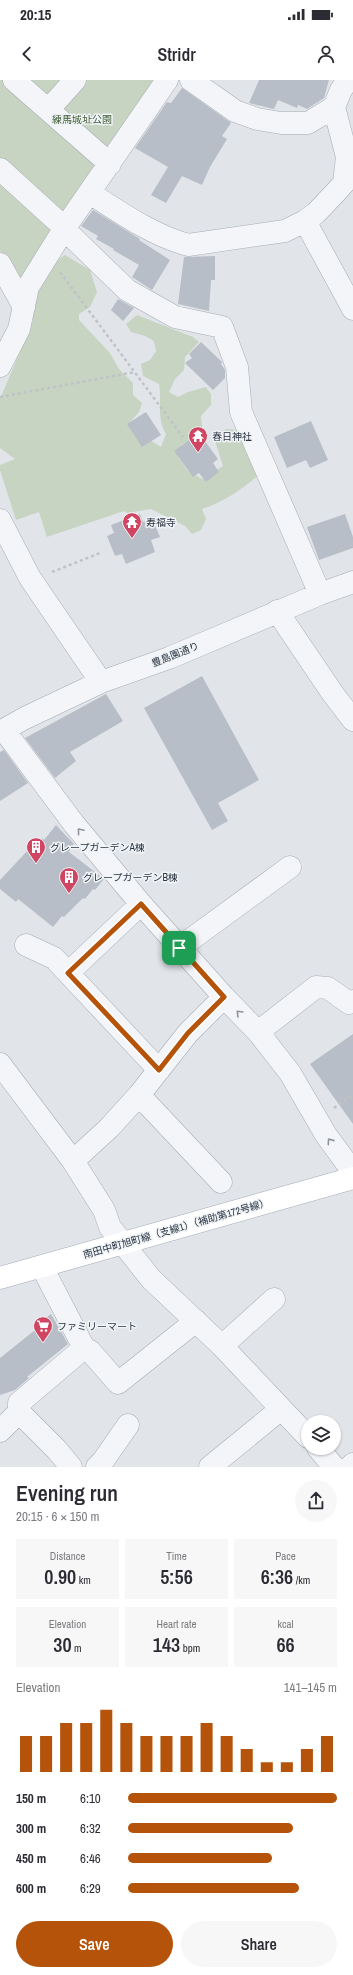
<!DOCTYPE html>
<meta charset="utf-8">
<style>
body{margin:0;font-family:"Archivo Narrow","Noto Sans JP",sans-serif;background:#f7f7f7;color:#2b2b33;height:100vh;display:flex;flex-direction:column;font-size:15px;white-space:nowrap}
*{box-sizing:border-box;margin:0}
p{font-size:13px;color:#7c7c81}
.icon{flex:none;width:22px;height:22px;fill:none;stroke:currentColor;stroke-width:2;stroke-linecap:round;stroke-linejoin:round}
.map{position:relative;height:1387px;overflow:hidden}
.panel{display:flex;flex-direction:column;background:#fff;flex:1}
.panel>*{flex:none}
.fabs{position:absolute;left:301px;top:1335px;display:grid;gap:8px}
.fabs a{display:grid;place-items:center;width:40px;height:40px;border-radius:50%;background:#fff;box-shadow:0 1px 3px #0004;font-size:20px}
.pin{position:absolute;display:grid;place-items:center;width:34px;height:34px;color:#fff;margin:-17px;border-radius:8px;box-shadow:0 2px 6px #0006}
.round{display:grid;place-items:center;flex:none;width:42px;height:42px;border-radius:21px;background:#f7f7f7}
.summary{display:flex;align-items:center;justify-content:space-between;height:68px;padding:0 16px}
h1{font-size:22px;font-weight:600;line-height:30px}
.figures{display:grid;grid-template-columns:repeat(3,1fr);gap:6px;height:68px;padding:4px 16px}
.figures div{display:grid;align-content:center;border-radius:0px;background:#f7f7f7;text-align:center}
.figures b{font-size:20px;font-weight:600}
.figures small{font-size:11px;font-weight:400}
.figures p{font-size:11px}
.chart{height:112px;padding:8px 16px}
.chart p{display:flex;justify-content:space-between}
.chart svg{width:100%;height:72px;margin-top:4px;stroke:#b45309;stroke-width:6}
.cta{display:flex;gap:8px;margin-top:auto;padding:8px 16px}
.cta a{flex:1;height:46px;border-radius:24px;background:#b45309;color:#fff;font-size:16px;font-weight:600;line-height:46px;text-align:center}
.cta a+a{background:#f7f7f7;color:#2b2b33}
ul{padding:0 16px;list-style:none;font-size:13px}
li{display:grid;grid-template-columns:64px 48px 1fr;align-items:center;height:30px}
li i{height:10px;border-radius:5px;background:#b45309}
.status{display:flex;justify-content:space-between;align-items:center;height:28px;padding:0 20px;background:#fff;direction:ltr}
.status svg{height:11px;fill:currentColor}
header{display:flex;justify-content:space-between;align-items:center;height:52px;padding:0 16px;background:#fff;font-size:18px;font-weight:600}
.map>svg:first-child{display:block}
.green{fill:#c7d4c2}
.building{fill:#b8bec7}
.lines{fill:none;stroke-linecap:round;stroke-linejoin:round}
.minor-casing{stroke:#a6acb4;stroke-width:23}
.major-casing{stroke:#a0aab5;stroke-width:23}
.path{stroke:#bfc3c8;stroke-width:2.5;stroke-dasharray:3 3;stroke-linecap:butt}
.minor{stroke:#f4f5f8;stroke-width:22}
.major{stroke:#fff;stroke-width:22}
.oneway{stroke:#8e949c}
.route-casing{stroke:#fff;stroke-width:8}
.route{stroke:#b45309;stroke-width:5}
.labels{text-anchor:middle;stroke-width:3;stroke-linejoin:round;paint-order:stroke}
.park-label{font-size:10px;fill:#405d36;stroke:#f0f4f7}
.poi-label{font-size:10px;fill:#293341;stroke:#f0f4f7;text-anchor:start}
.street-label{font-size:10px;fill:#293341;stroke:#f0f4f7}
</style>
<div class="status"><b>20:15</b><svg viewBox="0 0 49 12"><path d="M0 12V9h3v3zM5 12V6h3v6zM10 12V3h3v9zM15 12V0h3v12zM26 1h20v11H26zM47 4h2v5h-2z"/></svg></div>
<header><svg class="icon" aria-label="back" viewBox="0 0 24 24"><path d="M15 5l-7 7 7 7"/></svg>Stridr<svg class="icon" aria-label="person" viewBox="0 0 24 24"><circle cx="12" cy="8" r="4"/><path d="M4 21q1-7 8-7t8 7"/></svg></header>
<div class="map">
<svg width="353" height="1387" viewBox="0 0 353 1387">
<rect width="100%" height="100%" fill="#e1e5ea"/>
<path class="green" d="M0 0H156L21 204 16 200 0 171Z
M65 175 90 190 97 212 90 227 79 234V240L110 273 119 289 133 303V315L142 323 139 332 130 342 134 352 147 358 161 367 166 354C156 336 162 323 159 304L143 296 141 284 150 280 156 271 154 261 145 256 131 252 126 244 137 235 193 257 199 262 185 277 184 290 175 299 169 312 178 317 188 312 206 307 211 314V325L201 336 203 354 181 365 177 375 187 390 202 399 223 386 214 358 215 354 227 349 238 350 261 393C244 408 223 423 202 429L206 439 201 450 192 454 185 446 151 429 127 433 124 431 47 457 39 432 16 440 0 390V385L15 379 0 368V319L33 241 34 211 44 194 59 179Z"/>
<path class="building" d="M259 0H329L324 18 307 29 298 25 297 28 278 20 274 29 249 23Z
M182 8 231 43 222 56 227 59 210 87 202 105 182 96 166 123 151 115 168 87 135 68 167 22 171 23Z
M93 130 140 159 139 160 170 180 152 210 132 197 139 185 113 170 114 169 96 159 98 156 81 146Z
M215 176V200H211L209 231 178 224 184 177Z
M118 219 134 228 123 241 111 230Z
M201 262 222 282 221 284 225 290V298L213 310 185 283 192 278 189 274Z
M146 332 161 355 142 367 127 344Z
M311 341 328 380 310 388 306 380 287 388 274 357Z
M193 357 196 361 202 357 218 379 213 383 219 392 206 402 199 393 193 397 174 371Z
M140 434 143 442 152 438 160 457 151 460 155 472 126 484 122 474 115 476 107 456 114 453 111 445Z
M345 434 353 457V468L319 480 307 447Z
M202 596 259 700 218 723 228 741 212 750 144 628Z
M106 614 123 641 70 672 76 681 55 698 25 658Z
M4 670 28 703 0 721V672Z
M56 745 74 764 69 772 104 799 95 810 93 809 85 819 83 818 64 837 62 836 53 847 18 819 16 822 0 809V800L29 769 32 771 42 758 44 760Z
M353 954V1044L310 984Z
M51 1234 68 1264 27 1297 29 1298 15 1310 0 1315V1278L40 1246 38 1244Z"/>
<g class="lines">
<defs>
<path id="minor" d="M14 0 110 84
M191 0 235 31 257 39 281 43H308L334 27
M49 29 75 0
M0 89 56 140
M90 113C121 133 152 155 188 165L285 151 305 141 316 133 336 112 344 103 347 77 334 27 341 10 348 0
M305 141 353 229
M64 149 127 210 175 237 222 247 237 287 241 332 320 514
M0 184 24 227
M0 286 19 249 28 207 64 149 167 0
M0 440 30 498 101 602
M277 531 333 614 353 640
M4 650 74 744 141 824 224 917 258 952 290 993 326 1055 353 1092
M0 652 25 638 101 602 169 578 320 514 353 502
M26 865 54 878 159 990
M179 868 290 787
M68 893 141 824
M258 952 316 907 328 908 349 923 353 921
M0 984 73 1081 104 1130 110 1147 151 1199 222 1266 308 1357
M139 1015 221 1102
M73 1081 109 1048 139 1015 188 953 224 917
M42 1187 84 1268 19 1323V1332L57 1370 71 1387
M222 1266 274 1219
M84 1268 90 1271 118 1303 196 1241
M0 1351 19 1332
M318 1368 334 1387
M97 1387 103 1381 128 1345
M210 1387 281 1329
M350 1387 353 1384"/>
<path id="major" d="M0 1198 353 1098"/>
</defs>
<use href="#minor" class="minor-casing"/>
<use href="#major" class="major-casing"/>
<path class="path" d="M60 192 183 357
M0 317 135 292
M52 492 100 473
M334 1028 353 1014"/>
<use href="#minor" class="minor"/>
<use href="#major" class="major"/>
</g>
<defs><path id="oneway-chevron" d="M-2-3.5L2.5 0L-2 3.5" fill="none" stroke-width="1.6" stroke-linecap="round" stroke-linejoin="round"/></defs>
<g class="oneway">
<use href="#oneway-chevron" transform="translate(80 751) rotate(-130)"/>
<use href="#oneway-chevron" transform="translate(239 933) rotate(-135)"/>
<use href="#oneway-chevron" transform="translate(330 1061) rotate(-125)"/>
</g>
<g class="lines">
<defs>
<path id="route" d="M141 824 224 917 188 953 159 990 68 893Z"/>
</defs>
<use href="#route" class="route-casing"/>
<use href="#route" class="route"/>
</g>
<defs>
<symbol id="temple-pin" viewBox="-11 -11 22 30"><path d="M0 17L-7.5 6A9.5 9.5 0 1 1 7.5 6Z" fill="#cf4562" stroke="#f0f4f7"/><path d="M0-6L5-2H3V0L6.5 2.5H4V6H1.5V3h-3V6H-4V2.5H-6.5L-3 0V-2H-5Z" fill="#fff"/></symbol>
<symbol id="building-pin" viewBox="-11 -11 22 30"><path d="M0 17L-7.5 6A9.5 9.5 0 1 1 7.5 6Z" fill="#cf4562" stroke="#f0f4f7"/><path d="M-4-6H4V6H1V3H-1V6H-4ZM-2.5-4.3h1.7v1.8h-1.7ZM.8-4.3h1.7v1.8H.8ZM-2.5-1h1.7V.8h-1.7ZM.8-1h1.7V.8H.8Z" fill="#fff"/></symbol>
<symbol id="supermarket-pin" viewBox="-11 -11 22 30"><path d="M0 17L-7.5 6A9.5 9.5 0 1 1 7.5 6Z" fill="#cf4562" stroke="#f0f4f7"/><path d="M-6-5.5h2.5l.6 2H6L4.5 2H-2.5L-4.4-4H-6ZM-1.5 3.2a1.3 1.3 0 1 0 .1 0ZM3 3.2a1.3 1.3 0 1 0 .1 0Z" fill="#fff"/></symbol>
</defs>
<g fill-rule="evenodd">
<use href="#temple-pin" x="187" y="345" width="22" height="30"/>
<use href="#temple-pin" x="121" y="431" width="22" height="30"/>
<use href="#building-pin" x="25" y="756" width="22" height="30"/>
<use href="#building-pin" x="58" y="786" width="22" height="30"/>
<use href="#supermarket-pin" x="32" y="1235" width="22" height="30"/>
</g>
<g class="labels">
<g class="park-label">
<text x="82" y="43">練馬城址公園</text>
</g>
<g class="poi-label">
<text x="212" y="360">春日神社</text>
<text x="146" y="446">寿福寺</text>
<text x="50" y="771">グレープガーデンA棟</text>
<text x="83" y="801">グレープガーデンB棟</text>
<text x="57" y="1250">ファミリーマート</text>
</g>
<g class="street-label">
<text transform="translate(175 574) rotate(-22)" y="4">豊島園通り</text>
<text transform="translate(176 1148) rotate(-16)" y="4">南田中町旭町線（支線1）（補助第172号線）</text>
</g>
</g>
</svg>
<div class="fabs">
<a><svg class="icon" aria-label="layers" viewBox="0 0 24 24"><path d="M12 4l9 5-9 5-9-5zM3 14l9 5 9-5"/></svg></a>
</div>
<div class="pin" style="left:179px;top:868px;background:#1e9e55"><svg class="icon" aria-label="arrive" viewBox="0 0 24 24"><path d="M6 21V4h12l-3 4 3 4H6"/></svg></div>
</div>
<section class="panel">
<div class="summary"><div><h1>Evening run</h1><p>20:15 · 6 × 150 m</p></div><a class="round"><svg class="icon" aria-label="share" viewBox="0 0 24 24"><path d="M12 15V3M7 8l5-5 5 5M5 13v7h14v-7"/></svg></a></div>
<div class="figures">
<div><p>Distance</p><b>0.90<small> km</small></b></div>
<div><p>Time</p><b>5:56</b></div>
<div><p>Pace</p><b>6:36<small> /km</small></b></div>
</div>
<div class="figures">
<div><p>Elevation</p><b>30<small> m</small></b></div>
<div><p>Heart rate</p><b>143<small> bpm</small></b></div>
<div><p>kcal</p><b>66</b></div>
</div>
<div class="chart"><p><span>Elevation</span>141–145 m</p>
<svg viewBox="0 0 160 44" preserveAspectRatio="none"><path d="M5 44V22M15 44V22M25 44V14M35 44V14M45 44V6M55 44V14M65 44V22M75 44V22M85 44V22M95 44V14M105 44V22M115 44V30M125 44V38M135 44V38M145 44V30M155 44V22"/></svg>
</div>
<ul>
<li><b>150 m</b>6:10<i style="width:100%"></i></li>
<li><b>300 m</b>6:32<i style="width:79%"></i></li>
<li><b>450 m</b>6:46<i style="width:69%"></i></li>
<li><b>600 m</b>6:29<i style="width:82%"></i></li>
</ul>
<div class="cta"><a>Save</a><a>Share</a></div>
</section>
